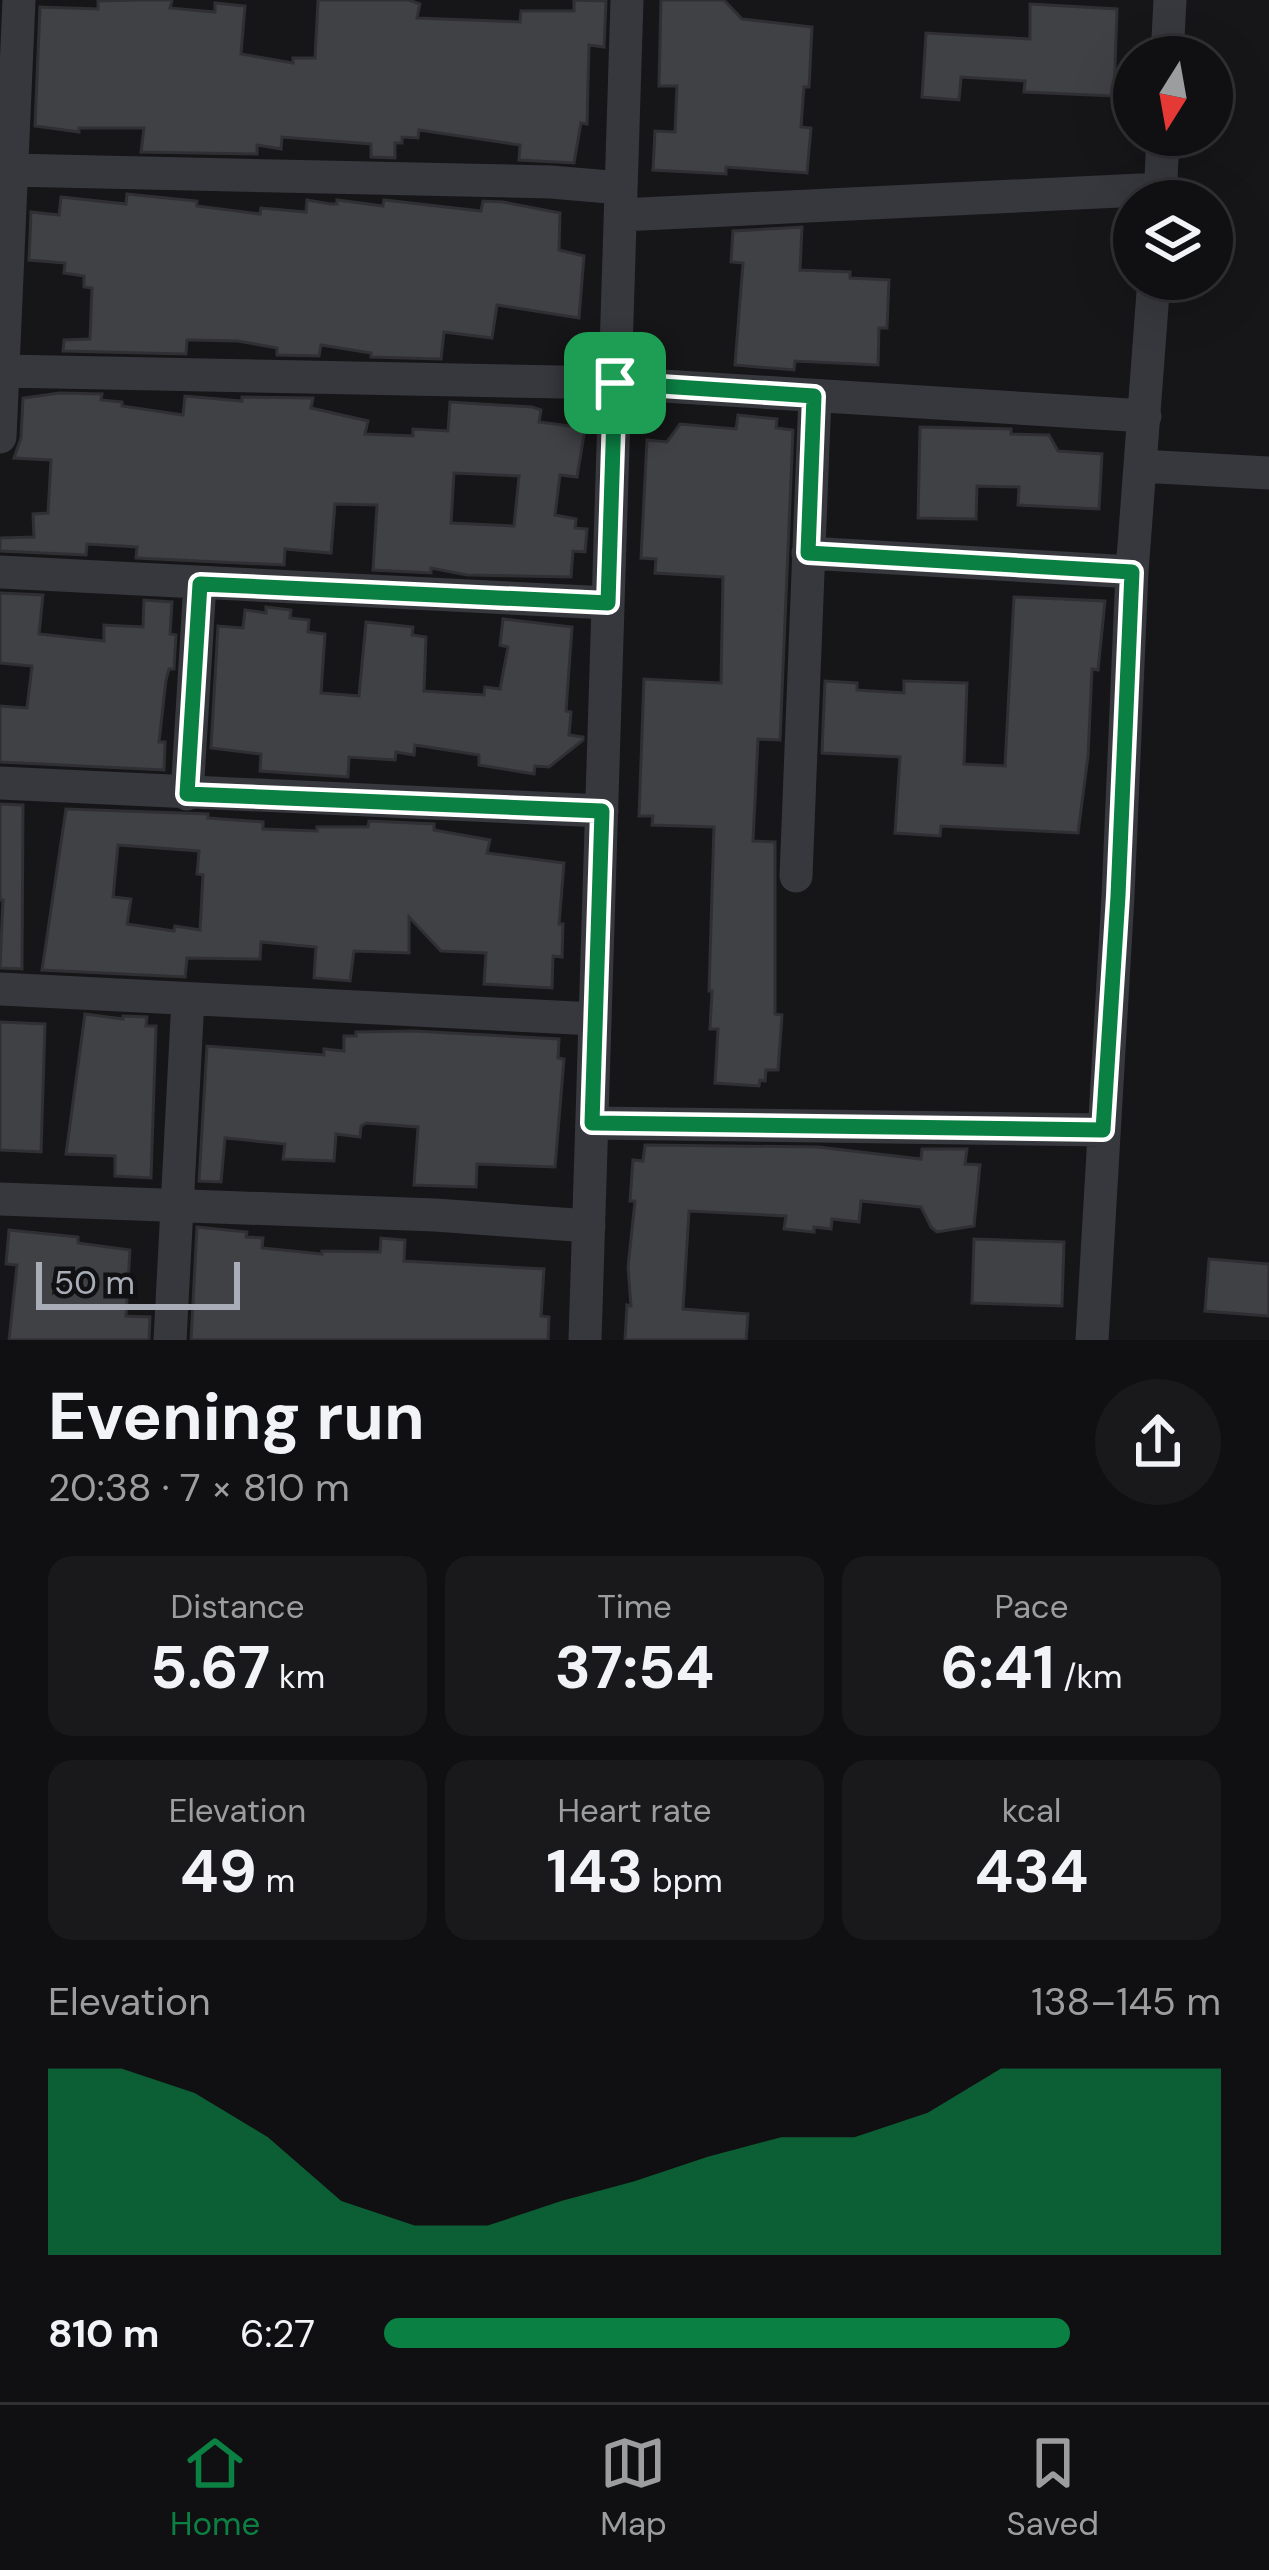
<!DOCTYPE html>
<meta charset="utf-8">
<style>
body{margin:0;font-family:"DM Sans",sans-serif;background:#19191b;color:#f1f3f6;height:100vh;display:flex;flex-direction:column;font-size:45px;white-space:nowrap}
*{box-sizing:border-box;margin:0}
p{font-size:39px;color:#9c9d9f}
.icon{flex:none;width:66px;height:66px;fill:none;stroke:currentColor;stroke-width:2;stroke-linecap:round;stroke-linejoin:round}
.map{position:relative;height:1340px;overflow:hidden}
.side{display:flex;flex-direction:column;background:#101012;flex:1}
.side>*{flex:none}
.needle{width:78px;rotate:191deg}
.controls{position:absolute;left:1113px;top:36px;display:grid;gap:24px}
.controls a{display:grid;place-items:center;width:120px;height:120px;border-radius:50%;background:#101012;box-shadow:0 12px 48px #0002,0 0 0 3px #303032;font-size:60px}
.scale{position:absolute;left:36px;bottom:30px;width:204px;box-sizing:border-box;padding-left:12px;border:6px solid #a8adb8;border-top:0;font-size:33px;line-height:42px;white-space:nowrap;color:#a8adb8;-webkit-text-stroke:9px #111113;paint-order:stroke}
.pin{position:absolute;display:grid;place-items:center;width:102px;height:102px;color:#fff;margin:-51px;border-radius:24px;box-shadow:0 6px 18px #0006}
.round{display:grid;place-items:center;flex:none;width:126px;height:126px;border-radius:63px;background:#19191b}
.headline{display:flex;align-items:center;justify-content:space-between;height:204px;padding:0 48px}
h1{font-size:66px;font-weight:700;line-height:90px}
.stats{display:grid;grid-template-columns:repeat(3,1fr);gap:18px;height:204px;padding:12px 48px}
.stats div{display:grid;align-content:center;border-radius:24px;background:#19191b;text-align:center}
.stats b{font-size:60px;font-weight:700}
.stats small{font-size:33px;font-weight:400}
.stats p{font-size:33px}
.chart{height:336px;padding:24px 48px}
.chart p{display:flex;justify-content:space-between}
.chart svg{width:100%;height:216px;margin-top:12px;fill:#0b8043;opacity:.7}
ul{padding:0 48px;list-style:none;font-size:39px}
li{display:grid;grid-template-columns:192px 144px 1fr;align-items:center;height:90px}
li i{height:30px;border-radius:15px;background:#0b8043}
.tabs{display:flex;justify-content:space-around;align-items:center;height:168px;border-top:3px solid #303032;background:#101012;font-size:33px;color:#9c9d9f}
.tabs a{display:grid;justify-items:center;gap:6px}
.tabs .active{color:#0b8043}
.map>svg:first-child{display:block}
.building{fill:#404145;stroke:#303034;stroke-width:3;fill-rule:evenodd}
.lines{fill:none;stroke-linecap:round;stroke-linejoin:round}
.street{stroke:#37383d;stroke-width:33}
.route-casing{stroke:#fff;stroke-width:24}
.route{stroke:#0b8043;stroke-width:15}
</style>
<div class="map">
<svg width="1269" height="1340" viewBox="0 0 1269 1340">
<rect width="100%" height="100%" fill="#161618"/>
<path class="building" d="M137 0H172L170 8 215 12V3L245 6 241 54 293 63V58H315L318 0H409L420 4 417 18 520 22 521 11H574V0L606 1 604 47 589 45 587 124 581 123 574 163 519 160 520 145 419 130 418 138 402 137V143H395V158L371 157V144L282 137 281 149 257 145V154L141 152 144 128H79V132L35 126 40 7 98 9V1Z
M661 0H724L742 19 812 27 809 87H804L801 127 811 128 807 173 726 167V174L653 170 655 131 675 132 677 86H659Z
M1030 4 1117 9 1114 96 1024 92 1025 81 961 77 959 100 922 97 926 33 1030 39Z
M127 194 197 201V206L260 214 261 208 306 212 307 200 330 204H337V200L383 206 384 200 481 211 483 201 503 202 560 213 559 250 584 256 579 318 497 305 492 338 444 332 441 359 371 357V353L321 345 319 356 277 355V348L238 341 193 340H187L186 354 63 351 64 340 90 339 92 288 84 287V276L64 273 65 263 29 260 31 212 59 215 61 197 126 204Z
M802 227 800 270 850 272V278L889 280 887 328H879L878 365 795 361 794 370 735 365 743 263 731 262 733 231Z
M60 393 102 394 101 400 122 402V406L183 415 185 396 242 401V397L313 398 311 408 368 421 365 434 413 436V429L448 431 450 402 532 407 541 410 539 422 585 428 577 477 560 475 555 515 576 519 575 528 587 529 585 552 573 551 571 577 467 575 431 568V573L373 570 377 505 335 504 331 553 285 549 284 565 136 558 137 547 87 544 86 555 0 551V538L34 537 33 514 48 513 51 460 14 458 21 438 23 398ZM454 473 519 476 514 526 451 523Z
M738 415 777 419 776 428 793 430 780 740 758 739 753 841 775 842V1014L782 1015 778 1070H766L765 1081 760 1080 759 1086 715 1083 718 1029H710L712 991H709L714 827 652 825 653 816H639L644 679 721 683 723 577 655 573 656 559 641 558 647 440 667 442 680 424 736 429Z
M920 427 1011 429V434L1049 435 1058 451 1102 454 1099 509 1018 505 1019 487 977 486 976 519 918 518Z
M0 593 43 595 39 634 104 641V625L143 627 144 600 172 602 170 634 176 635 174 669H169L166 680 159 742H165L164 770 0 762V706L27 708 32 666 0 663Z
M1014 597 1105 601 1098 670 1092 669 1088 756 1078 833 941 826 940 836 895 833 900 757 822 753 825 681 857 683V690L904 693V681L967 683 964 764 1005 766Z
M266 607 291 610 290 618 309 620 308 632 325 634 321 693 359 696 366 622 413 627 412 635 426 637 424 691 484 695 485 687 500 689 508 647 500 645 503 619 572 627 566 711 571 712 569 735 583 737V740L549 767 535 766 534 774 479 765V755L415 745 414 755 396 752 395 760 349 757 348 777 260 771 261 754 211 748 218 626 243 628 245 610 266 613Z
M0 804 23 805 22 969 0 968 3 900H0Z
M66 809 208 814V818L263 822V829L317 831V827H368L369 821 434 824V830L490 840 487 853 564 863 559 924H563L562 957 553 956 552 988 484 984 486 953 441 951 409 917V953L354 951 350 981 314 978 316 947 261 942 260 959 187 958 185 977 42 970ZM118 845 199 851 197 874 203 875 200 930 175 926 174 931 127 924 131 899 113 897Z
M85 1014 123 1019V1016L147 1017 146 1026H156L151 1178 115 1176V1156L66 1154Z
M0 1022 45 1024 41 1152 0 1150Z
M413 1031 559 1039 558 1058 564 1059 555 1167 477 1164 476 1187 414 1185 418 1127 366 1123 361 1126 360 1137 336 1134 334 1161 283 1159 285 1144 225 1138 221 1182 199 1181 207 1046 324 1055V1049L344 1051V1036H356V1032Z
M645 1145 818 1147 921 1159 922 1149H967L965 1164 980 1165 974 1226 937 1232 931 1227 921 1207 861 1201 859 1222 832 1219 831 1229 814 1227V1232L784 1229 786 1216 689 1211 683 1309 748 1314 746 1340H625L627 1305 631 1306 628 1267 635 1201H630L633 1160 643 1161Z
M197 1227 247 1232 246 1237 263 1238 262 1248 322 1254V1251L380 1252 381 1238 405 1240 404 1261 544 1269 541 1316 549 1317 548 1340H191Z
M9 1230 78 1237V1243L130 1250 126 1316 150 1317 149 1340H9L17 1265 6 1264Z
M974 1239 1064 1242 1062 1306 972 1303Z
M1209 1259 1269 1264V1316L1205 1311Z"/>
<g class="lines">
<path class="street" d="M1167 57 1170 0
M11 170 551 182 621 188
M1160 201 1163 135
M621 215 1161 189
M5 371 615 383 1145 416
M0 437 19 0
M1140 466 1269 473
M808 553 1132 572
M0 572 608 603
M0 783 602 811
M187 794 200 583
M796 876 815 396
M0 989 595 1019
M592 1123 1103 1130
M0 1199 435 1215 589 1226
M170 1340 188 999
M585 1340 627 0
M1092 1340 1118 896 1132 572 1154 279"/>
</g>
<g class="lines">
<defs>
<path id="route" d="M615 383 814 396 808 553 1132 572 1118 896 1103 1130 592 1123 602 811 187 794 200 584 608 603Z"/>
</defs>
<use href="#route" class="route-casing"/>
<use href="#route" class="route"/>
</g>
</svg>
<div class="controls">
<a><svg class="needle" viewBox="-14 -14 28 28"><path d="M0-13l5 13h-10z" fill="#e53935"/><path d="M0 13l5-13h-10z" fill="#9c9d9f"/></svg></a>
<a><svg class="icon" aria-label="layers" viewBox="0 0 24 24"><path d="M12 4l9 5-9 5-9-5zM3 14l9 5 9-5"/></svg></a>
</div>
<div class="scale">50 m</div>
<div class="pin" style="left:615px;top:383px;background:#1e9e55"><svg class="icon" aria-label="arrive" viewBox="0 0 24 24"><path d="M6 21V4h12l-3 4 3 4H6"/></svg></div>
</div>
<section class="side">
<div class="headline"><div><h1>Evening run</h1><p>20:38 · 7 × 810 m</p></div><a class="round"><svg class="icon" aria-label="share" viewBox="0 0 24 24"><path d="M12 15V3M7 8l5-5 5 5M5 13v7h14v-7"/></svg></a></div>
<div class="stats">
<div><p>Distance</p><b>5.67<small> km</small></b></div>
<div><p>Time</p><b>37:54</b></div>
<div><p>Pace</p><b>6:41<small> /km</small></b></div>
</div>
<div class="stats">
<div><p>Elevation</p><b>49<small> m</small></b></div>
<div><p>Heart rate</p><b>143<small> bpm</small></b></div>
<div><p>kcal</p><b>434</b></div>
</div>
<div class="chart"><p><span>Elevation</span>138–145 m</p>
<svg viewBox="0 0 160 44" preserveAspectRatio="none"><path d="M0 44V6L10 6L20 11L30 20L40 33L50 38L60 38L70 33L80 29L90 24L100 20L110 20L120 15L130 6L140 6L150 6L160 6V44z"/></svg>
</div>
<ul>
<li><b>810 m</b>6:27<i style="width:82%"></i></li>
</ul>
</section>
<nav class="tabs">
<a class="active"><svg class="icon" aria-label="home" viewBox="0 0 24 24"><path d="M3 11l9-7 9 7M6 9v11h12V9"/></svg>Home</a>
<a><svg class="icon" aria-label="map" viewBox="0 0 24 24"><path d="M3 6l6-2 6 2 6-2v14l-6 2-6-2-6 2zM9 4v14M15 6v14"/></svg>Map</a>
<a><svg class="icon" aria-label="saved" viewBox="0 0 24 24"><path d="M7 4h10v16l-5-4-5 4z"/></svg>Saved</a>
</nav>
